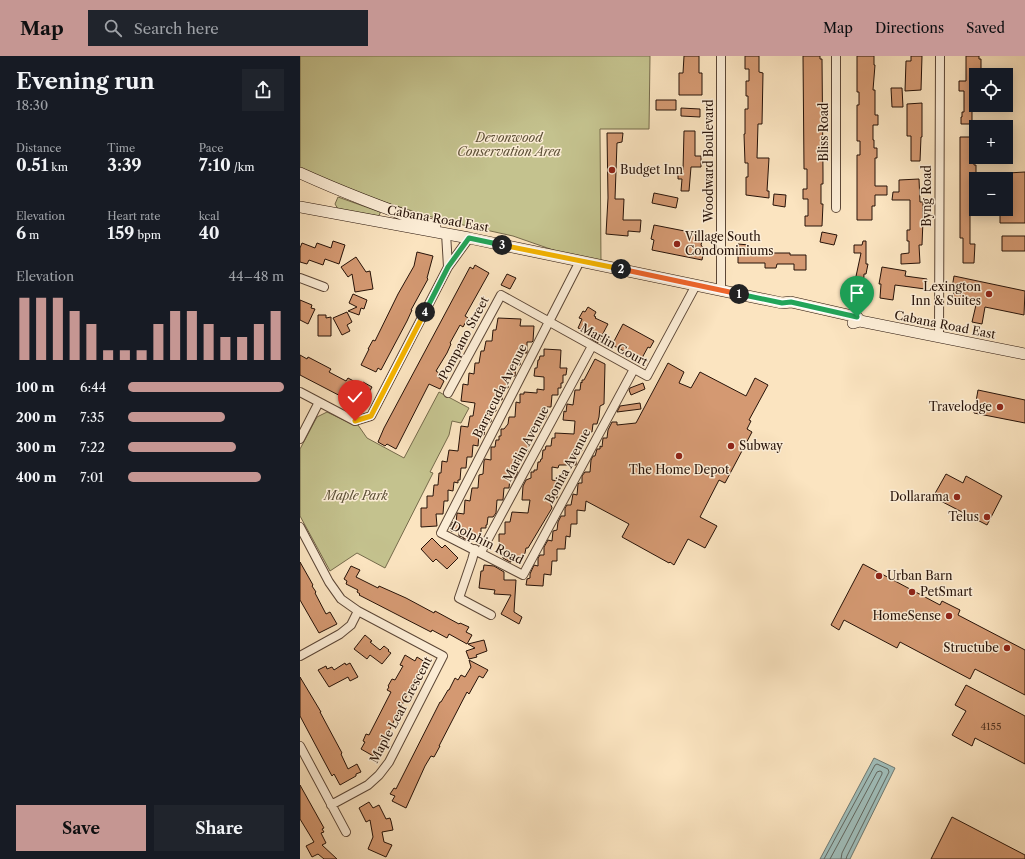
<!DOCTYPE html>
<meta charset="utf-8">
<style>
body{margin:0;font-family:"Libre Caslon Text",serif;background:#20242c;color:#f1f3f6;height:100vh;display:flex;flex-direction:column;font-size:15px;white-space:nowrap}
*{box-sizing:border-box;margin:0}
p{font-size:13px;color:#9ea1a6}
.icon{flex:none;width:22px;height:22px;fill:none;stroke:currentColor;stroke-width:2;stroke-linecap:round;stroke-linejoin:round}
.map{position:relative;flex:1;overflow:hidden}
.side{display:flex;flex-direction:column;background:#171b24;width:300px}
.side>*{flex:none}
.controls{position:absolute;left:669px;top:12px;display:grid;gap:8px}
.controls a{display:grid;place-items:center;width:44px;height:44px;border-radius:0px;background:#171b24;box-shadow:0 2px 10px #0003;font-size:20px}
.pin{position:absolute;display:grid;place-items:center;width:34px;height:34px;color:#fff;margin:-41px -17px;border-radius:50% 50% 50% 0;rotate:-45deg;box-shadow:0 0 4px #0007}
.pin .icon{rotate:45deg}
.km{position:absolute;width:20px;height:20px;margin:-10px;border-radius:50%;background:#222;color:#fff;font-size:11px;line-height:20px;text-align:center}
.round{display:grid;place-items:center;flex:none;width:42px;height:42px;border-radius:0px;background:#20242c}
.overview{display:flex;align-items:center;justify-content:space-between;height:68px;padding:0 16px}
h1{font-size:22px;font-weight:700;line-height:30px}
.metrics{display:grid;grid-template-columns:repeat(3,1fr);gap:6px;height:68px;padding:4px 16px}
.metrics div{display:grid;align-content:center}
.metrics b{font-size:17px;font-weight:700}
.metrics small{font-size:11px;font-weight:400}
.metrics p{font-size:11px}
.chart{height:112px;padding:8px 16px}
.chart p{display:flex;justify-content:space-between}
.chart svg{width:100%;height:72px;margin-top:4px;stroke:#c59692;stroke-width:6}
.button{display:flex;gap:8px;margin-top:auto;padding:8px 16px}
.button a{flex:1;height:46px;border-radius:0px;background:#c59692;color:#111;font-size:16px;font-weight:700;line-height:46px;text-align:center}
.button a+a{background:#20242c;color:#f1f3f6}
ul{padding:0 16px;list-style:none;font-size:13px}
li{display:grid;grid-template-columns:64px 48px 1fr;align-items:center;height:30px}
li i{height:10px;border-radius:5px;background:#c59692}
header{display:flex;align-items:center;gap:24px;box-sizing:border-box;height:56px;padding:0 20px;background:#c59692;color:#111}
header strong{font-size:19px}
nav{display:flex;gap:22px;margin-inline-start:auto;font-size:14px}
.search{width:280px;height:36px;background:#20242c;display:flex;align-items:center;gap:10px;box-sizing:border-box;padding:0 14px;border-radius:0px;color:#9ea1a6;font-size:15px}
main{display:flex;flex:1;min-height:0}
.map>svg:first-child{display:block}
.green{fill:#c4c28e;stroke:#756a4b}
.water{fill:#a0bdb9;stroke:#6f7972}
.lines{fill:none;stroke-linecap:round;stroke-linejoin:round}
.shore{stroke:#636860;stroke-width:1}
.building{fill:#d49972;stroke:#261208}
.minor-casing{stroke:#5b4636;stroke-width:10}
.secondary-casing{stroke:#261208;stroke-width:12}
.minor{stroke:#fcedd6;stroke-width:8}
.secondary{stroke:#fcedd6;stroke-width:11}
.split-1-casing{stroke:#fff;stroke-width:8}
.split-2-casing{stroke:#fff;stroke-width:8}
.split-3-casing{stroke:#fff;stroke-width:8}
.split-4-casing{stroke:#fff;stroke-width:8}
.split-5-casing{stroke:#fff;stroke-width:8}
.split-1{stroke:#22a559;stroke-width:5}
.split-2{stroke:#f0652b;stroke-width:5}
.split-3{stroke:#f5b400;stroke-width:5}
.split-4{stroke:#22a559;stroke-width:5}
.split-5{stroke:#f5b400;stroke-width:5}
.poi-dot{fill:#8f2418;stroke:#fcedd6;stroke-width:1.5}
.labels{text-anchor:middle;stroke-width:3;stroke-linejoin:round;paint-order:stroke}
.number-label{font-size:10px;fill:#523422}
.street-label{font-size:12px;fill:#261208;stroke:#fcedd6}
.park-label{font-size:12px;font-style:italic;fill:#5d5037;stroke:#fcedd6}
.poi-label{font-size:12px;fill:#261208;stroke:#fcedd6;text-anchor:end}
</style>
<header>
<strong>Map</strong>
<div class="search"><svg class="icon" aria-label="search" viewBox="0 0 24 24"><circle cx="10" cy="10" r="6"/><path d="M15 15l6 6"/></svg>Search here</div>
<nav><a>Map</a><a>Directions</a><a>Saved</a></nav>
</header>
<main>
<section class="side">
<div class="overview"><div><h1>Evening run</h1><p>18:30</p></div><a class="round"><svg class="icon" aria-label="share" viewBox="0 0 24 24"><path d="M12 15V3M7 8l5-5 5 5M5 13v7h14v-7"/></svg></a></div>
<div class="metrics">
<div><p>Distance</p><b>0.51<small> km</small></b></div>
<div><p>Time</p><b>3:39</b></div>
<div><p>Pace</p><b>7:10<small> /km</small></b></div>
</div>
<div class="metrics">
<div><p>Elevation</p><b>6<small> m</small></b></div>
<div><p>Heart rate</p><b>159<small> bpm</small></b></div>
<div><p>kcal</p><b>40</b></div>
</div>
<div class="chart"><p><span>Elevation</span>44–48 m</p>
<svg viewBox="0 0 160 44" preserveAspectRatio="none"><path d="M5 44V6M15 44V6M25 44V6M35 44V14M45 44V22M55 44V38M65 44V38M75 44V38M85 44V22M95 44V14M105 44V14M115 44V22M125 44V30M135 44V30M145 44V22M155 44V14"/></svg>
</div>
<ul>
<li><b>100 m</b>6:44<i style="width:100%"></i></li>
<li><b>200 m</b>7:35<i style="width:62%"></i></li>
<li><b>300 m</b>7:22<i style="width:69%"></i></li>
<li><b>400 m</b>7:01<i style="width:85%"></i></li>
</ul>
<div class="button"><a>Save</a><a>Share</a></div>
</section>
<div class="map">
<svg width="725" height="803" viewBox="0 0 725 803">
<rect width="100%" height="100%" fill="#fbe4c0"/>
<filter id="stains"><feTurbulence type="fractalNoise" baseFrequency=".005" numOctaves="4"/><feColorMatrix values="0 0 0 0 .2 0 0 0 0 .09 0 0 0 0 .02 0 0 0 .5 -.17"/></filter>
<radialGradient id="worn" r=".72"><stop offset=".6" stop-color="#630" stop-opacity="0"/><stop offset="1" stop-color="#630" stop-opacity=".3"/></radialGradient>
<path class="green" d="M0 0H350L349 73H300L301 206 256 195 213 180 145 165 80 145 0 113Z
M38 141 80 156V158L78 160 38 153 35 148Z
M139 336 169 352 161 367 152 365 149 379 130 416 133 417 85 512 57 497 30 515 0 460V393L17 361 27 356 54 369H58L67 382 104 402Z"/>
<path class="water" d="M574 702 595 712 550 803H520Z"/>
<g class="lines">
<path class="shore" d="M524 803 575 709 577 708 588 713 589 716 547 800 546 803
M530 803 577 716 580 715 582 716V718L542 797 541 803"/>
</g>
<path class="building" d="M384 0H399V17H402V39H379V17H383Z
M445 0H459V16L463 17 462 68H458L457 102H469L467 135H469V142L446 139V121H448V107H445L444 78H445V53H448V40H446V25H449V13H445Z
M503 0H520V3H522L523 117V128H521V148H523L522 170H505V160H508V143H503V133H507V113H504Z
M557 0H574V9H575L573 34H575V59H578V69H573V84H574V92H577V102H575V130H587V139H575V150H572V164H557V99H560V85H557V49H559V36H557Z
M611 0H622L621 34 605 35 606 5H611Z
M666 0H679V3H681V15H676V53H672V68H661V61H662V56H664V35H659V25H666Z
M591 32H602L603 51H592Z
M356 44H376V54H356Z
M622 47V81H621L620 105H611V80H607V48Z
M381 52 400 53V61L381 60Z
M384 75H395V100H401V111H391L389 135H381L382 123H378V114H383Z
M307 77H323L322 86 317 87 315 143H324L323 164H341L340 176 328 175V180L306 178 308 142Z
M660 81H673L674 109H676V132H672V156H670V188H675L674 207H663V182H660Z
M725 116V167H700V153H706V123H691V118Z
M619 123 620 146H623V164L622 189H619L620 207 601 208V198L609 197V185H607V174H610V144H592L593 136H599V124Z
M354 137 378 142 376 152 352 147Z
M474 138 486 139 485 151 473 149Z
M354 169 400 178 403 181 401 189 404 193 402 204 352 194 354 184 351 183Z
M522 176 537 179 534 189 520 186Z
M702 180H725V195H702Z
M33 185 45 189 39 208 25 203 23 209 9 204 7 208 0 206V192L2 187 15 192 17 187 31 192Z
M563 185H566V208H568L566 218H564L563 237H554L555 225 561 197H554V189H562Z
M438 188 449 189V196H460V197H490V199H506V214H494V208H477L476 212H465V207H438Z
M117 196 133 200 127 222 128 223 111 254H112L107 265 81 314 78 312 76 316 61 309 69 293H68L73 284 75 285 98 238 114 210Z
M56 201 66 216 70 215 73 233 55 236 52 218 48 221 41 211Z
M175 209 189 217 165 260 168 262 163 271 160 269 150 287 151 288 147 297 136 315 139 317 137 320 144 325 140 333 129 328 96 393 87 388 85 390 78 386 84 372 170 211 173 213Z
M582 211 606 215 605 220 627 223 625 233 595 229 593 244 580 242 581 228H579Z
M207 218 216 222 210 233 201 229Z
M654 220 725 235 724 259 685 251 682 268 672 266 676 249 652 244 655 233 652 232Z
M53 238 67 244 64 253 61 252 59 259 48 255 57 251 49 247Z
M0 244 12 249 11 252 15 253 8 268 0 264Z
M288 251 296 256 294 260 296 261 295 262 308 268 298 287 290 282 292 279 278 272 282 263 279 262 283 255 285 256Z
M47 256 52 266 47 269 50 275 42 279 33 262Z
M18 259H26V262L31 261V280H18Z
M198 262 221 263 220 270H234L233 285 232 286H227V297H222L220 309H216L215 320H210L208 332H204L202 344 197 343 196 355H192L191 366H186L184 379 179 378 178 390 173 389 172 401H167L166 412H161L160 424H158V427L154 426 153 435 148 434V445H144L143 458H136L137 470 121 471V452H127V440H133L134 429H138L139 417H141L142 405 147 406 149 394 158 395 161 370 168 371 170 360H173L175 347 161 345 163 328 168 329 169 317 174 318 175 307H179L181 295H184L186 285H192L193 274H196Z
M323 268 354 285 350 292 348 291 342 302 329 295 328 297 312 289Z
M244 293 261 294 260 312H267L266 319H263V327H261V332H258V339H252L251 351H247L246 362H242V364H241L240 373H237V376H232L231 384H229L228 387V396H225L224 399H219L217 418 215 422H210L209 432H204L203 444H197L196 457 193 461H188L187 469H186V472H181V482H177V485L167 484 163 482V481L159 480V475H151V469L153 466 156 467 157 457 164 458 165 444 170 445 172 432H178L179 419 183 418 184 405 185 403 191 404V391H195L196 384H199V380H201V373H204L208 368 209 361H215L216 346 220 347V338H224V336L237 337V333L244 334V321L234 320 235 312H237L238 304H239L240 300H244Z
M0 299 7 303 8 301 31 313 29 316 46 325 48 322 61 329 63 326 72 331 67 340 69 341 65 349 51 342 50 345 0 319Z
M295 303 305 308 304 348 300 350 299 361 297 368H293L292 376H287L286 385H283L282 395H277L276 409H259L258 412 252 411V424L258 425 257 442H249L252 452 228 492H226L225 497 221 505 211 504V506H210L203 502V496H199V478H205V466H210L212 456 228 457 230 444H222L223 430 226 424 231 422V416H234V414H237L238 406H240L241 403H242L243 394H245L246 390H251L252 382H255V377L274 378 275 365 263 364 264 355 266 356 267 348 273 349 275 334H280L281 326 282 327V324H284Z
M368 307 384 316 379 327 391 332 400 316 446 340 455 322 468 329 449 364 451 365 447 373 452 376 425 427 419 424 400 461 417 470 405 492 388 483 374 509 370 506 369 507 322 481 329 468 286 445 285 455 277 454V468H271L270 481 266 480 265 493H257V505H252L251 519 244 518 243 530 226 529 227 523 230 522V518L234 509 238 510V502L240 499H244V491L248 484 252 485 253 475 257 474 258 466 261 460H265V452L267 449H271L273 438 277 439 278 428 279 427H282V420L285 416H290L291 404 293 400H295L297 393H300V390L302 391 303 382H307L308 374 312 366H317V369L336 367Z
M343 327 345 333 331 339 329 334 330 332Z
M678 334 725 344V367L674 357Z
M340 347 341 353 317 356 320 350Z
M646 418 663 427 666 420 702 440 687 469 633 441Z
M132 482 142 492 145 489 158 502 147 513 136 503 133 506 121 493Z
M0 506 13 529 12 530 16 536 15 537 26 558 30 556 37 568 19 577 0 544Z
M563 508 640 549 642 545 660 554 658 559 725 594V639L675 613 670 623 600 586 597 592 544 564 539 574 531 569Z
M184 509 194 510 204 516V524H216L214 556 222 561 219 568 201 558 211 539 194 538 195 534 179 532 181 515H183Z
M51 510 60 514 56 521 78 532 79 530 106 542 134 557 135 555 159 568 160 567 169 571 166 576 172 579 167 588 149 578 147 582 132 574 131 576 59 539 60 538 57 536 58 534 46 528 47 525 44 523Z
M65 579 72 585 70 586 80 594 84 590 89 594 88 595 91 597 82 608 70 599 67 603 54 593Z
M184 584 187 595 176 599 177 601 169 603 166 595 175 592 168 588Z
M105 599 115 605 117 601 125 606 114 628 113 627 86 681 84 680 75 701 61 693 65 686 63 685 66 678 69 679 91 636 87 634 89 631 88 630 92 623 95 624 103 610 100 609Z
M169 604 188 614 183 622 179 620 169 638 167 636 139 690H140L134 701 131 700 125 710 106 752 92 745 95 740 90 738 94 732 96 733 140 646H141L148 634H149L155 622 158 624 161 619 165 621 171 611Z
M45 607 46 609 50 607 58 621 50 625 48 621 29 631 18 614 26 610 27 613 32 611 34 614Z
M0 621 21 656H20L35 684 42 697 41 698 48 713 57 708 61 716 56 718V720L40 729 34 718 32 720 0 660Z
M666 629 725 660V708L675 682 672 690 652 679 666 655 655 649Z
M0 729 24 772 22 773 24 776 21 777 26 787 22 789 37 803H24L18 798 12 801 6 790 14 786 0 763Z
M69 746 73 752 79 749 86 763 90 762 91 765 93 774 82 776 84 786 92 789 86 801 68 793 73 781 70 764 66 766 59 752Z
M652 761 725 799V803H631Z"/>
<g class="lines">
<defs>
<path id="minor" d="M421 0V234
M536 152V0
M146 177 148 211
M280 205 141 477 223 519 334 313
M0 222 24 231
M639 281 640 0
M0 336 55 365 71 360 148 211 169 182
M148 337 201 239 347 320 396 229
M0 383 19 346
M0 471 29 526 41 543 58 555 143 600 89 706 79 719 68 729 31 749
M175 493 172 504 159 542 191 559
M181 496 292 290
M0 600 40 578 51 569 58 555
M0 690 46 776"/>
<path id="secondary" d="M0 117C44 137 89 154 135 170
M0 151 169 182 482 247 491 246 557 261 560 265
M553 267 560 265 725 298"/>
</defs>
<use href="#minor" class="minor-casing"/>
<use href="#secondary" class="secondary-casing"/>
<use href="#minor" class="minor"/>
<use href="#secondary" class="secondary"/>
</g>
<g class="lines">
<defs>
<path id="split-1" d="M439 238 482 247 491 246 557 261"/>
<path id="split-2" d="M321 213 439 238"/>
<path id="split-3" d="M202 189 321 213"/>
<path id="split-4" d="M125 256 148 211 169 182 202 189"/>
<path id="split-5" d="M55 365 71 360 125 256"/>
</defs>
<use href="#split-1" class="split-1-casing"/>
<use href="#split-2" class="split-2-casing"/>
<use href="#split-3" class="split-3-casing"/>
<use href="#split-4" class="split-4-casing"/>
<use href="#split-5" class="split-5-casing"/>
<use href="#split-1" class="split-1"/>
<use href="#split-2" class="split-2"/>
<use href="#split-3" class="split-3"/>
<use href="#split-4" class="split-4"/>
<use href="#split-5" class="split-5"/>
</g>
<g class="poi-dot">
<circle cx="312" cy="114" r="4"/>
<circle cx="377" cy="188" r="4"/>
<circle cx="689" cy="238" r="4"/>
<circle cx="700" cy="351" r="4"/>
<circle cx="431" cy="390" r="4"/>
<circle cx="379" cy="400" r="4"/>
<circle cx="657" cy="441" r="4"/>
<circle cx="687" cy="461" r="4"/>
<circle cx="579" cy="520" r="4"/>
<circle cx="612" cy="536" r="4"/>
<circle cx="649" cy="560" r="4"/>
<circle cx="707" cy="592" r="4"/>
</g>
<g class="labels">
<g class="number-label">
<text x="691" y="674">4155</text>
</g>
<g class="street-label">
<text transform="translate(524 76) rotate(-90)" y="4">Bliss Road</text>
<text transform="translate(409 105) rotate(-90)" y="4">Woodward Boulevard</text>
<text transform="translate(627 140) rotate(-90)" y="4">Byng Road</text>
<text transform="translate(138 163) rotate(10)" y="4">Cabana Road East</text>
<text transform="translate(645 269) rotate(11)" y="4">Cabana Road East</text>
<text transform="translate(164 282) rotate(-62)" y="4">Pompano Street</text>
<text transform="translate(314 289) rotate(29)" y="4">Marlin Court</text>
<text transform="translate(200 335) rotate(-63)" y="4">Barracuda Avenue</text>
<text transform="translate(226 388) rotate(-62)" y="4">Marlin Avenue</text>
<text transform="translate(268 410) rotate(-62)" y="4">Bonita Avenue</text>
<text transform="translate(187 487) rotate(27)" y="4">Dolphin Road</text>
<text transform="translate(101 654) rotate(-62)" y="4">Maple Leaf Crescent</text>
</g>
<g class="park-label">
<text x="209" y="86">Devonwood<tspan x="209" dy="14">Conservation Area</tspan></text>
<text x="56" y="444">Maple Park</text>
</g>
<g class="poi-label">
<text x="320" y="118" text-anchor="start">Budget Inn</text>
<text x="385" y="185" text-anchor="start">Village South<tspan x="385" dy="14">Condominiums</tspan></text>
<text x="681" y="235">Lexington<tspan x="681" dy="14">Inn &amp; Suites</tspan></text>
<text x="692" y="355">Travelodge</text>
<text x="439" y="394" text-anchor="start">Subway</text>
<text x="379" y="418" text-anchor="middle">The Home Depot</text>
<text x="649" y="445">Dollarama</text>
<text x="679" y="465">Telus</text>
<text x="587" y="524" text-anchor="start">Urban Barn</text>
<text x="620" y="540" text-anchor="start">PetSmart</text>
<text x="641" y="564">HomeSense</text>
<text x="699" y="596">Structube</text>
</g>
</g>
<rect width="100%" height="100%" filter="url(#stains)"/>
<rect width="100%" height="100%" fill="url(#worn)"/>
</svg>
<div class="controls">
<a><svg class="icon" aria-label="locate" viewBox="0 0 24 24"><circle cx="12" cy="12" r="6"/><path d="M12 2v4M12 18v4M2 12h4M18 12h4"/></svg></a>
<a>+</a>
<a>−</a>
</div>
<div class="pin" style="left:557px;top:261px;background:#1e9e55"><svg class="icon" aria-label="arrive" viewBox="0 0 24 24"><path d="M6 21V4h12l-3 4 3 4H6"/></svg></div>
<div class="pin" style="left:55px;top:365px;background:#d93025"><svg class="icon" aria-label="check" viewBox="0 0 24 24"><path d="M5 12l5 5 9-10"/></svg></div>
<b class="km" style="left:439px;top:238px">1</b>
<b class="km" style="left:321px;top:213px">2</b>
<b class="km" style="left:202px;top:189px">3</b>
<b class="km" style="left:125px;top:256px">4</b>
</div>
</main>
